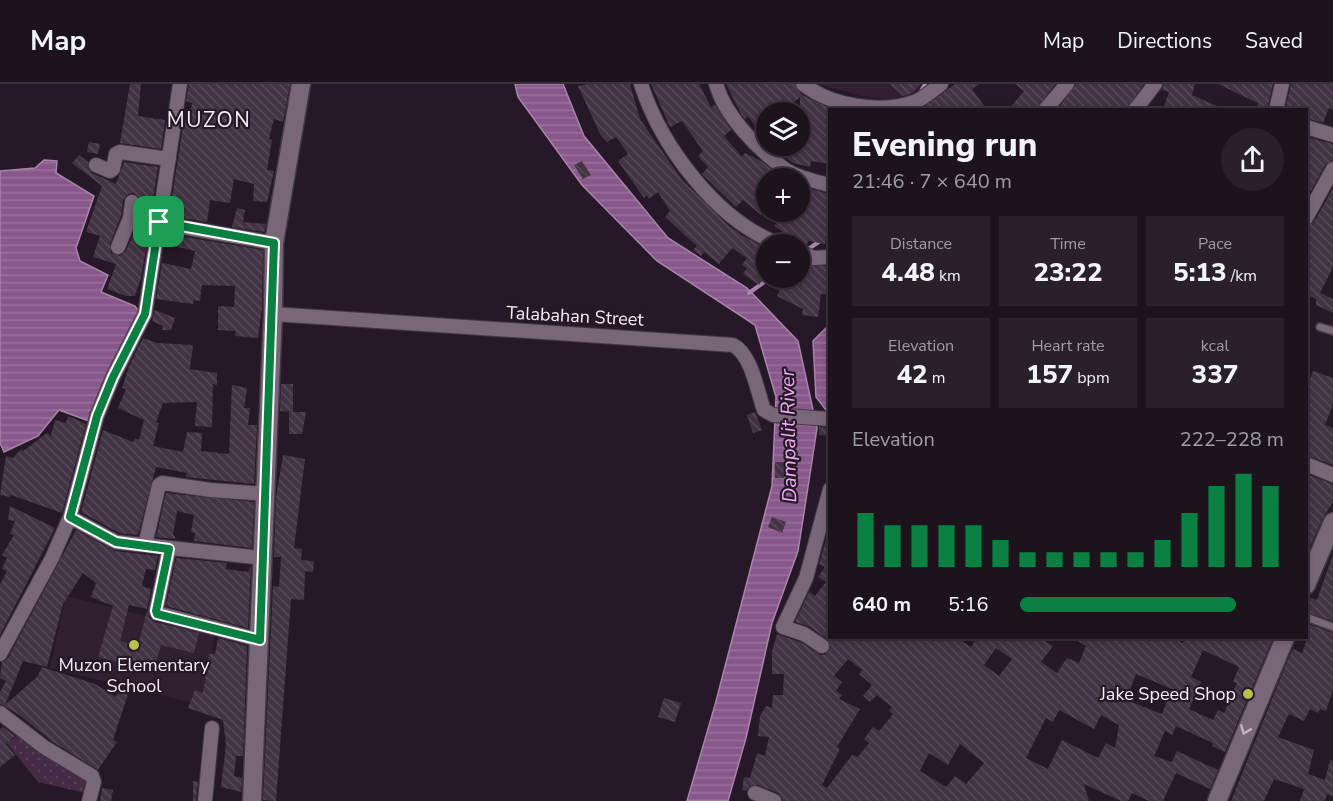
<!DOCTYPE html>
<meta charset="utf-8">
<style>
body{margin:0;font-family:"Nunito Sans",sans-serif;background:#29202a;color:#f1f3f6;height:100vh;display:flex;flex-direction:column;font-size:22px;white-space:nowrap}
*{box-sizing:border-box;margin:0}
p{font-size:20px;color:#a09ea4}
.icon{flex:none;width:33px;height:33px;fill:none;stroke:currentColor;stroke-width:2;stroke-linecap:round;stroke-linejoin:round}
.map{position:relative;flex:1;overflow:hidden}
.details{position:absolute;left:828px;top:24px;width:480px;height:531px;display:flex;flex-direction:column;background:#1c131d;border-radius:0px;box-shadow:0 3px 9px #0003,0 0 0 2px #3a323b}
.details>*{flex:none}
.fabs{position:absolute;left:756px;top:18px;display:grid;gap:12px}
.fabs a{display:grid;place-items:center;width:54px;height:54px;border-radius:50%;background:#1c131d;box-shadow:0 3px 9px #0003,0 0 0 2px #3a323b;font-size:30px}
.pin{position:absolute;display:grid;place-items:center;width:51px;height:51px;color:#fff;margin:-26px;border-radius:12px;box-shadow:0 3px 9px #0006}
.round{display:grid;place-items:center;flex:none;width:63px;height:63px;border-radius:32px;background:#29202a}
.summary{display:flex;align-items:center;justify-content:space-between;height:102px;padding:0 24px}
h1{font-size:33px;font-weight:800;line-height:45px}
.metrics{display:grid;grid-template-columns:repeat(3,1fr);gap:9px;height:102px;padding:6px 24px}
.metrics div{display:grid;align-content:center;border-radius:0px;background:#29202a;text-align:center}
.metrics b{font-size:26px;font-weight:800}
.metrics small{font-size:16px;font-weight:400}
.metrics p{font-size:16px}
.chart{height:168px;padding:12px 24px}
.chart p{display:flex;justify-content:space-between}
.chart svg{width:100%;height:108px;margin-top:6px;stroke:#0b8043;stroke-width:6}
ul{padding:0 24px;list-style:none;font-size:20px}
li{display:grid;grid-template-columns:96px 72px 1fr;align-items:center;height:45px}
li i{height:15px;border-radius:8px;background:#0b8043}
header{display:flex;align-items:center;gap:36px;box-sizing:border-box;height:84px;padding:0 30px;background:#1c131d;border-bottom:2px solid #3a323b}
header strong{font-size:28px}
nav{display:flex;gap:33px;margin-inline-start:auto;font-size:21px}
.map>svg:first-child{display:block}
.built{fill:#311f32}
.grass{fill:url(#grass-dots)}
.water{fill:url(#water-rules);stroke:#a984ab;stroke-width:1.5}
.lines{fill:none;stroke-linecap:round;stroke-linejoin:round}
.stream{stroke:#a984ab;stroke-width:4}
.building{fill:url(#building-back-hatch);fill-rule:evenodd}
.lane-casing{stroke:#423743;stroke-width:10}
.street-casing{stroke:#423743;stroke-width:16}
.secondary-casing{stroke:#423743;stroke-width:21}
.lane{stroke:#786778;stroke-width:7}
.street{stroke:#786778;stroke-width:14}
.secondary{stroke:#786778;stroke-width:18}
.oneway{stroke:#c4b7c4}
.route-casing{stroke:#fff;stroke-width:12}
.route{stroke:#0b8043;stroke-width:8}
.poi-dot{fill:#b6c149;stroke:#261927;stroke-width:2}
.labels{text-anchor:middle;stroke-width:4.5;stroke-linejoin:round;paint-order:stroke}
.street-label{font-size:18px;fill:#f6ecf6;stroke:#261927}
.poi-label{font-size:18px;fill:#f6ecf6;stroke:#261927}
.water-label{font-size:20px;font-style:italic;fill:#f3adf8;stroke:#261927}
.quarter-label{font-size:21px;letter-spacing:1.5px;fill:#f6ecf6;stroke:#261927}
</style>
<header>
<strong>Map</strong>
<nav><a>Map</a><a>Directions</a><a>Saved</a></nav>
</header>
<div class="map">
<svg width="1333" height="717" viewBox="0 0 1333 717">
<defs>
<pattern id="grass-dots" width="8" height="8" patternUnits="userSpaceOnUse" patternTransform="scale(1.5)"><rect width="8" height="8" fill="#462b47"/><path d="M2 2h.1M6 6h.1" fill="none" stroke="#584059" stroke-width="1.8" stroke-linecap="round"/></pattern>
<pattern id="water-rules" width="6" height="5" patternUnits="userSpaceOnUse" patternTransform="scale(1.5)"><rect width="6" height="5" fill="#88588b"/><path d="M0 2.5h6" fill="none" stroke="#99709c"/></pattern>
<pattern id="building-back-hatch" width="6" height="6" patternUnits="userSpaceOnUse" patternTransform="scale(1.5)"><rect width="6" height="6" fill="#433444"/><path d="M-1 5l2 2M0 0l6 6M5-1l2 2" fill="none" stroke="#564856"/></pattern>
</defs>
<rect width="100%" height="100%" fill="#261927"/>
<path class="built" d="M817 0H928V1L906 17 861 12Z
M66 512 172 539 206 544 214 553 212 569 229 572 222 626 50 584Z"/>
<path class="grass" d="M21 649 89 696 85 709 38 698 7 659Z"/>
<path class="water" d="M515 0H563L584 52 668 154 747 204 798 257 817 344 808 403 798 467 772 539 746 654 728 717H687L715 621 772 402 776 313 755 241 657 177 582 101 518 13Z
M44 76 57 77 56 89 94 112 76 164 80 177 108 191 101 208 135 222 141 231 89 337 59 326 38 352 4 368 0 359V87L35 84Z
M829 241V330L816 313 813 257Z"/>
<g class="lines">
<path class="stream" d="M920 9 925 0
M807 166 820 157
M749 209 770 194"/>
</g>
<path class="building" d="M130 0H141L138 32 165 36 161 65 120 59Z
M189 0H290L283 38 274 35 269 55 272 56 267 86 274 87 267 118 253 117 254 100 234 95 230 119 210 116 207 138 169 132 184 36 189 37 192 19 186 17Z
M588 0H630L640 35 682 96 728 141 743 152 766 164V194H774L788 201 790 194H800V180L830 182V211L821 210 818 233 802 231 803 225 777 212 779 207 762 196 759 201 743 190 747 184 742 181 747 174 732 164 719 180 704 168 701 172 693 166 697 162 665 133 670 127 658 108 649 115 647 111 644 114 618 77 628 70 616 53 607 58 600 50 578 2Z
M651 0H699L711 23 715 21 731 46 724 52 742 73 745 69 761 77 783 94H766V124L761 131 743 116 736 123 702 90 708 83 698 72 703 67 682 37 670 43Z
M726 0H794L802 11 830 24V80L811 77 810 83 793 79 770 62H800V13L784 28H766V56L748 32 745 35 741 30Z
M890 0H920L912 9 903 12Z
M955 0H979L972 5 987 26H919Z
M1015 0H1055L1036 26H1008L1024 7Z
M1076 0H1144L1126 26H1057Z
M1164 0H1195L1192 11 1226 26H1163L1169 8 1162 6Z
M1218 0H1273L1267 26H1256L1258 19Z
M1291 0H1333V26L1329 24 1323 39 1306 34V26H1285Z
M1306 53 1333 60V76L1325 81 1311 107 1306 105Z
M89 58 100 60 98 70 87 68Z
M79 71 88 78 92 89 116 100 124 78 158 83 151 129 140 127V114L134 109 128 110 123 116 121 132 110 160 111 169 120 172 126 167 136 144 149 146 141 194 135 212H126L107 205 116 180 93 173 100 152 86 148 102 102 72 79Z
M582 77 591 91 583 95 574 81Z
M800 102 830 110 825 160 808 157 807 161 795 159V156L774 142 784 128H800Z
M1333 104V183L1320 209 1333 215V229L1316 221V215L1306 210V143L1314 138Z
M237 124 245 126 243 138 266 140 264 148 232 143Z
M167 150 263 166 262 225 258 254 235 252 236 247 218 246V222L234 223 235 202 202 201 200 217 194 216 193 220 156 215 162 179 191 185 195 167 165 160Z
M155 226 175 234 171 246H162L163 242 152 237Z
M143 254 157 259 193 261 190 285 217 289V301L213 300 212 343 195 342 197 318 163 319 156 338 159 339 153 362 183 368 187 348 202 349 201 367 229 370 232 301 247 304 244 324H250L248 341H257L254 400 186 393 187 389 156 383 138 451 119 449 81 428 103 346 133 358 135 354 139 356 144 336 118 324 126 305 122 304 129 282Z
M1313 287 1333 294V321L1325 341 1333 344V381L1306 371V296L1309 298Z
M281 300H293V328L280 327Z
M289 328H306L302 350H289Z
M755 328 762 346 753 349 747 331Z
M68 332 86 340 62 429 11 411 10 413 0 411 6 372 13 374 21 365 23 367 47 349 51 352 55 336 66 339Z
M819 343 830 344V352L819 351Z
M283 371 305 375 294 464 302 465 301 476 314 477 313 488 305 487 304 516 291 515 276 717 263 716 273 502 279 503 281 473H274L276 414Z
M775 378H784V394H775Z
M1306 390 1333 400V418L1323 434 1306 471Z
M166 409 254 418 252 464 194 457 195 449 191 448 194 431 177 427 173 451 175 452V455L156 453Z
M10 422 55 444 0 551V501L7 487 2 485 7 474 2 471 14 451 10 450 15 437 8 436Z
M772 433 786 438 782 449 768 443Z
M830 441V554H957L971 563 977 554H1041L1053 562 1041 578 1057 589 1067 574 1079 579 1086 562 1073 554H1171L1183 559 1185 554H1273L1225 668 1212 662 1213 659 1176 642 1172 651 1165 647 1154 672 1172 678 1177 667 1218 686 1210 705 1176 689 1163 717H1149L1132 709 1128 717H1121L1084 700 1089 717H783L778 709 758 701 750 702 746 707 742 706 744 693 750 694 757 669 765 672 769 653 758 652 760 632 766 622 772 624 773 611H783L784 590H772V568L777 550 800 558 821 571 826 570 831 563 827 555 809 542 795 538 809 508 815 512 826 498 818 493 825 483 819 480ZM996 564 1012 575 999 592 984 581ZM1203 566 1239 583 1233 598 1237 599 1224 629 1218 626 1213 636 1189 625 1201 598 1191 593ZM848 575 862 586 859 590 872 601 863 612 870 618 877 611 892 623 889 627 893 630 879 647 873 643 864 655 869 659 858 673 852 671 827 704 822 701 840 665 837 663 860 625 839 615 842 611 836 607 842 598 834 592ZM1136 590 1172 605 1162 630 1126 616ZM1059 626 1094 645 1101 631 1119 641 1115 664 1106 659 1098 674 1062 656 1048 685 1026 674 1046 634 1053 638ZM960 660 984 679 966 700 955 692 946 703 920 687 929 669 948 681Z
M76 446 115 467 158 472 155 486 146 485 142 502 151 505 147 525 129 521 120 557 138 562 147 526 149 533 154 538 199 549 194 569 161 561 153 588 98 573 113 522 91 513 96 499 83 489 63 520 47 583 23 577 5 621 37 593 42 583 95 600 116 613 119 604 129 607 113 656 117 658 98 686 53 658 18 630 0 620V608L6 597 0 594 2 578 8 574Z
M1333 470V537L1306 528V512L1317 516Z
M176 474 227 479 226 485 248 488 251 482 248 544 166 522Z
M1306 539 1333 549V606L1326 627 1320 625 1318 629 1310 625 1304 637 1289 630 1278 653 1314 666 1308 690 1325 696 1330 676 1333 677V712L1327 710 1325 717H1300L1304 705 1274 695 1264 717H1231L1289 573 1293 565 1302 569 1306 558Z
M218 554 247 562 243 672H236L234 692 242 694 241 708 221 703 226 661 223 636 188 624 195 606 203 609 209 570H215Z
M664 614 681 619 675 638 658 633Z
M3 643 15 652 6 660 15 671 0 683V645Z
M193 697 198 698 196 717H193Z
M102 704 113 706 111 717H100Z"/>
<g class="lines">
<defs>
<path id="lane" d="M1320 243 1333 247
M1306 533 1333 543"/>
<path id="street" d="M641 0C661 62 717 137 779 160
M716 0C725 32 756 63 782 83 795 93 814 97 830 101
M803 0C831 22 880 30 914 18 923 15 933 6 941 0
M1045 26 1067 0
M1135 26 1155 0
M1276 26 1282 0
M1306 43 1333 51
M96 81 110 87 113 85 116 70 120 68 169 75
M130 134 274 159
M1306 134 1333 85
M118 163 130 134 132 118
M800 168 814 174 830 173
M273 230 733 261C752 271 757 307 764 326L773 331 830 335
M1306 380 1333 391
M70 433 116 458 263 474
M145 461 159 401 162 399 211 406 266 410
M169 465 156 527 157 529 260 556
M822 562 804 550 783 543 806 494 830 405
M0 570 52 474 70 433 97 332 113 293 145 230 180 0
M0 629 44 663 92 692 94 698 89 717
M755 709 774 717
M205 717 212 644"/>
<path id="secondary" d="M1306 501 1333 438
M252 717 273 230 274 159 301 0
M1217 717 1285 554"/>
</defs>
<use href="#lane" class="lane-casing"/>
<use href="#street" class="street-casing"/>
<use href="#secondary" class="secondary-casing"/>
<use href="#lane" class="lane"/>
<use href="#street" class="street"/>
<use href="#secondary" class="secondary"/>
</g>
<defs><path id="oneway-chevron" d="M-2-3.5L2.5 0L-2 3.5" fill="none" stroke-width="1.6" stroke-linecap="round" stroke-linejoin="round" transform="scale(1.5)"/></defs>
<use class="oneway" href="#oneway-chevron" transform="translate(1245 646) rotate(112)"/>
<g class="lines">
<defs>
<path id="route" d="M159 138 274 159 260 556 157 530 156 527 169 465 116 458 70 433 97 332 113 293 145 230Z"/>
</defs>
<use href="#route" class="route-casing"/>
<use href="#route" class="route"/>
</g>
<g class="poi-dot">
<circle cx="134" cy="561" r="6"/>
<circle cx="1248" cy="610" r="6"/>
</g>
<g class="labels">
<g class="street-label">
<text transform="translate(575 232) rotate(3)" y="6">Talabahan Street</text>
</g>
<g class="poi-label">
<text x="134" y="587">Muzon Elementary<tspan x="134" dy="21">School</tspan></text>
<text x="1236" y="616" text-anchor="end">Jake Speed Shop</text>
</g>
<g class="water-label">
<text transform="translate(788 352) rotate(-91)" y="7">Dampalit River</text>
</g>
<g class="quarter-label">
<text x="209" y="43">MUZON</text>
</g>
</g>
</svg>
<div class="fabs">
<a><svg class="icon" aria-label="layers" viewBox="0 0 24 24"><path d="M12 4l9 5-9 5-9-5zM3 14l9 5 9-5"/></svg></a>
<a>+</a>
<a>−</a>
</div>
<div class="pin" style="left:159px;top:138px;background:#1e9e55"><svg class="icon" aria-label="arrive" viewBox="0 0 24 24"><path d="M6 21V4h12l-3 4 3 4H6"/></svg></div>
<section class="details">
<div class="summary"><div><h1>Evening run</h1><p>21:46 · 7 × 640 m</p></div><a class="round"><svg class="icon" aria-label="share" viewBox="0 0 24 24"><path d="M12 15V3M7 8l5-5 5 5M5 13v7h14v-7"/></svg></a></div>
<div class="metrics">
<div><p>Distance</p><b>4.48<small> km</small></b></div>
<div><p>Time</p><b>23:22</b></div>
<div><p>Pace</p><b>5:13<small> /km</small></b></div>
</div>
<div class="metrics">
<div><p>Elevation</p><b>42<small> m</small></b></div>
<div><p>Heart rate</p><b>157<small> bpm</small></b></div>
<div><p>kcal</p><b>337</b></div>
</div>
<div class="chart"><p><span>Elevation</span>222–228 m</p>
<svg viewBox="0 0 160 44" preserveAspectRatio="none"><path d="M5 44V22M15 44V27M25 44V27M35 44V27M45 44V27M55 44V33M65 44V38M75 44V38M85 44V38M95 44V38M105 44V38M115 44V33M125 44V22M135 44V11M145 44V6M155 44V11"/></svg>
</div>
<ul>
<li><b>640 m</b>5:16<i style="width:82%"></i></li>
</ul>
</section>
</div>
